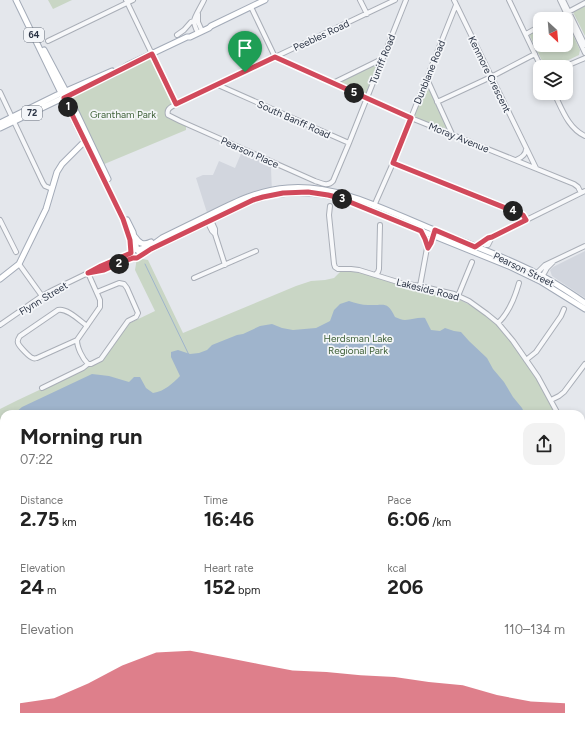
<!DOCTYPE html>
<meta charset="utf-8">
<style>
body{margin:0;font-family:Figtree,sans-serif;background:#f2f2f2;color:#222;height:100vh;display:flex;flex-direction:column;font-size:15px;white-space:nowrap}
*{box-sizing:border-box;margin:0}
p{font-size:13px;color:#767676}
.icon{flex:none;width:22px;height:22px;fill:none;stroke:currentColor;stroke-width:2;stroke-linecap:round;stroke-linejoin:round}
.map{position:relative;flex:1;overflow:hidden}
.side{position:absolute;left:0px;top:410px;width:585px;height:324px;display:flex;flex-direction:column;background:#fff;border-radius:12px 12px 0 0;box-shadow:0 2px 6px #0003}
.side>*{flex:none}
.needle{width:26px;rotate:154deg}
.tools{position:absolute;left:533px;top:12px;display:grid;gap:8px}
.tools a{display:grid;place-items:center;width:40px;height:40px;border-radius:8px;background:#fff;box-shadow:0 2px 6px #0003;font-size:20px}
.pin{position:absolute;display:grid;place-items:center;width:34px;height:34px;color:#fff;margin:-41px -17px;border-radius:50% 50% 50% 0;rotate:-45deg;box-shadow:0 0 4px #0007}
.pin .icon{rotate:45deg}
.km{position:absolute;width:20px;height:20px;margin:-10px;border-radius:50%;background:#222;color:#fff;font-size:11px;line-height:20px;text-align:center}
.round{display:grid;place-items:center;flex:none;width:42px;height:42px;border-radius:12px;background:#f2f2f2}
.headline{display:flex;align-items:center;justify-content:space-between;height:68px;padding:0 20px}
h1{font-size:22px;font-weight:700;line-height:30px}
.metrics{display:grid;grid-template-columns:repeat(3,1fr);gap:6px;height:68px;padding:4px 20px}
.metrics div{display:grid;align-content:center}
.metrics b{font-size:20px;font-weight:700}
.metrics small{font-size:11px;font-weight:400}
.metrics p{font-size:11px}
.chart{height:112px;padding:8px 20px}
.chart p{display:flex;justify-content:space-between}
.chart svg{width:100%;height:72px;margin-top:4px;fill:#d1495b;opacity:.7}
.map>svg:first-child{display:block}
.built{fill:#d2d6de}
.green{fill:#c9d6c5}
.water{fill:#9fb4cc}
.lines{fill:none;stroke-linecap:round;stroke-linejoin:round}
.stream{stroke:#9fb4cc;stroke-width:1}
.minor-casing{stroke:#a9aeb7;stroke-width:6}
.major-casing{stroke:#a3abb8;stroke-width:7}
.minor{stroke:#f7f8fa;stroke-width:4}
.major{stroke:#fff;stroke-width:5}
.route-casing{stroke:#fff;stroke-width:8}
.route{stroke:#d1495b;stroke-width:5}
.labels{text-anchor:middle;stroke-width:3.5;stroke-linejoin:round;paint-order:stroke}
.shield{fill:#f4f6f9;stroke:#676e7b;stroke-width:1}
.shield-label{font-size:9px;font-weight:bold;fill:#2b3445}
.street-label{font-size:10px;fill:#2b3445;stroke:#f4f6f9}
.park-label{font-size:10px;fill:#3f6138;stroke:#f4f6f9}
</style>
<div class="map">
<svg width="585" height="734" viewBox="0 0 585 734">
<rect width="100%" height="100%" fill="#e4e7ec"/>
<path class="built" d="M243 149 273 163 271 168 272 193 244 201 209 219 196 178 203 175H213L219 161 235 168Z
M585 251V298L552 276 550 270 553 267Z"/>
<path class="green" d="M48 0H72L53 9Z
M585 6V36L573 12Z
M566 20 580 50 579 55 554 67H545L529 34 540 28V45H566Z
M150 58 153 61 172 101 171 104 165 110V115L168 118 186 126V130L102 165 73 99V96L147 59Z
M377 64 378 66 367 92 366 93 363 95 342 85V83L343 80Z
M426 85H427L447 126 445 129H442L415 118 414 116Z
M137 258 148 260 183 333 296 286 311 281 325 280 334 278 341 271H349L366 274 450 295 468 304 482 312 497 325 510 339 530 368 544 391 555 414H4V730H581V445L585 448V734H0V409L18 400 101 361 130 323 155 311 135 270Z"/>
<path class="water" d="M349 301C355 303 362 305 368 305 384 306 387 300 395 317 398 318 402 320 405 320 412 320 418 317 425 318L431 330 440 331 445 328 454 331 461 332 469 341 487 358 493 369 504 382 513 397 522 408 525 414H14L22 407 92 374 109 376 129 382 134 377H140L146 388 153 393C165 391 172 384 180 376L171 357V352L178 350 190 354 199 353 207 350 212 345 237 335 243 334 260 326 272 324 282 328 293 330 316 328 330 321 334 310 340 304Z
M4 433V532L0 529V436Z
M581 481 585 486V734H0V570L4 563V730H581Z"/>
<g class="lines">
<path class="stream" d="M145 264 189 355"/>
<defs>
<path id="minor" d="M126 0 176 104
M360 0 367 14
M395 0 176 104C172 107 166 108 168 115L180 121 315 181C321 183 328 187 333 181L349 143 406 0
M454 0 536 168
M509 0 541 67
M560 0 585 53
M563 0 585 45
M251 7 275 57 411 118 574 184 578 187 581 193
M198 14V22L202 31
M555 19 585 3
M198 33C196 29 194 25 194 21 194 17 202 5 204 0
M526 34 540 26
M177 35 184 30 191 22 194 21
M48 41 133 0
M564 67 585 58
M427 79 452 134
M333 83 382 59
M218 85 349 143
M0 92 43 183 45 186 52 189
M554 93C562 109 568 128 585 136
M437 102 491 77 535 54
M516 160C521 158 526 155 526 149
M393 163 523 215 526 220
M330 206 329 215 334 264 335 267 338 269H351L359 270 401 283 420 286 454 294 469 301 487 314 498 323 513 341 538 377 558 414
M374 206 393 163 456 5
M210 218 215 229V234L225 265
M0 220 16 252
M207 221 212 231 215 234
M483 241 485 245H488L492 237
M475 247 488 238 492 237 585 191
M427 248 431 243 434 234
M19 264 42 296
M88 273 100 300V307L77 340C77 347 82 358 88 364H91L101 359 128 321 136 317 138 313 127 288 124 284 119 283 97 292
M92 273 104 270 133 258
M376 274 378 272 379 269 380 225
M536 274 545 265 585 246
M542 277 547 268 553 262
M194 278 256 251
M420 286 427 248 425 239 421 231
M458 296 472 262
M498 323C509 313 515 297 519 283
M0 325 42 296 53 290 88 273 101 266 131 253
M77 340 37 358C36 358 34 359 33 358 30 358 19 346 18 343 17 340 18 339 20 336L58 310C67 308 79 320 87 326
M526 360 536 352 561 316 564 309
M42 388 83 368 88 364
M551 400 559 396 564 392 585 364
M581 441 585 437"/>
<path id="major" d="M16 0 61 93 123 219 129 233 132 252
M44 50 70 99 108 179
M0 123 57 95 112 71
M0 128 115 73 128 65 187 37H190L209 28 211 26 265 0
M127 220 133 232 137 250
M135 237C139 243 143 246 151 242
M130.5 254a4.5 4.5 0 1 1 9 0a4.5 4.5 0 1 1-9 0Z
M138 250 151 246 162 238C178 230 195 222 211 214 237 201 259 190 288 188 336 184 383 209 427 227 463 242 501 255 536 273 553 281 569 292 585 303
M139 256 151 249 253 200C285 190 314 190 345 200L511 267 540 281 585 309
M0 279 19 264 46 209 57 172 62 164 86 140"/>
</defs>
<use href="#minor" class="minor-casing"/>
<use href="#major" class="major-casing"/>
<use href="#minor" class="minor"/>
<use href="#major" class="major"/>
</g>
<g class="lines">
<defs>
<path id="route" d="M152 54 176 104 275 57 411 118 393 163 523 215 526 220 492 237 488 238 475 247 435 230 431 243 428 248 425 239 421 231 340 198 328 195 308 192 283 193 263 197 253 200 151 249 137 258H133L122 262 104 270 88 273 101 266 131 253 130 240 123 219 64 98Z"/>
</defs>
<use href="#route" class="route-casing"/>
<use href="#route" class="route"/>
</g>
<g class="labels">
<g class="shield">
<rect x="24" y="28" width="20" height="14" rx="3"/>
<rect x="22" y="106" width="20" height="14" rx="3"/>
</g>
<g class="shield-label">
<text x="34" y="38">64</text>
<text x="32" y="116">72</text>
</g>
<g class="street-label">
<text transform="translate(321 35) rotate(-25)" y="4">Peebles Road</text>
<text transform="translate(382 59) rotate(-68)" y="4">Turriff Road</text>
<text transform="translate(429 72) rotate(-68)" y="4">Dunblane Road</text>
<text transform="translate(490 74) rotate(64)" y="4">Kenmore Crescent</text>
<text transform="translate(294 119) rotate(24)" y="4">South Banff Road</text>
<text transform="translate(459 137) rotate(22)" y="4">Moray Avenue</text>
<text transform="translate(250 152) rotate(24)" y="4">Pearson Place</text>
<text transform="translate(524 269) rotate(26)" y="4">Pearson Street</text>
<text transform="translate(428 289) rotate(14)" y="4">Lakeside Road</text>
<text transform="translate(43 298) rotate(-31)" y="4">Flynn Street</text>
</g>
<g class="park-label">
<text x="123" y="118">Grantham Park</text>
<text x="358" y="342">Herdsman Lake<tspan x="358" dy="12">Regional Park</tspan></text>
</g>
</g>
</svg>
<div class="tools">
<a><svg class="needle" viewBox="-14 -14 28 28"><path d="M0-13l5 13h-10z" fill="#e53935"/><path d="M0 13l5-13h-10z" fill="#767676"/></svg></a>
<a><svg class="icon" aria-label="layers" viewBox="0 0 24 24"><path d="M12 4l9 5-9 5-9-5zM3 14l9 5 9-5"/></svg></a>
</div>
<div class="pin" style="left:245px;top:72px;background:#1e9e55"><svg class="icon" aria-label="arrive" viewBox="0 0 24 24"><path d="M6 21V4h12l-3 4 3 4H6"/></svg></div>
<b class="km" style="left:68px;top:107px">1</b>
<b class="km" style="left:119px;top:264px">2</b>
<b class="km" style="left:342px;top:199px">3</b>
<b class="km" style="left:513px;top:211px">4</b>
<b class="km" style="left:354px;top:93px">5</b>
<section class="side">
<div class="headline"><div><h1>Morning run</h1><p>07:22</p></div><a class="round"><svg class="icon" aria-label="share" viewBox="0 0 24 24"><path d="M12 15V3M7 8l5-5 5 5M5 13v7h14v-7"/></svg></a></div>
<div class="metrics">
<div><p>Distance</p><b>2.75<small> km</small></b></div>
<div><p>Time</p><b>16:46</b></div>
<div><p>Pace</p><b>6:06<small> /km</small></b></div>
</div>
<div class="metrics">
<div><p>Elevation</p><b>24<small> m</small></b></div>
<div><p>Heart rate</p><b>152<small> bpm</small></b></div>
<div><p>kcal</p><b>206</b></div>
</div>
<div class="chart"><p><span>Elevation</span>110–134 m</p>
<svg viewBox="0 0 160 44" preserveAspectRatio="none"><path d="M0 44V38L10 35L20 26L30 15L40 7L50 6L60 10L70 14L80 18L90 19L100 21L110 22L120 25L130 27L140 33L150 37L160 38V44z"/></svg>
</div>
</section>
</div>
